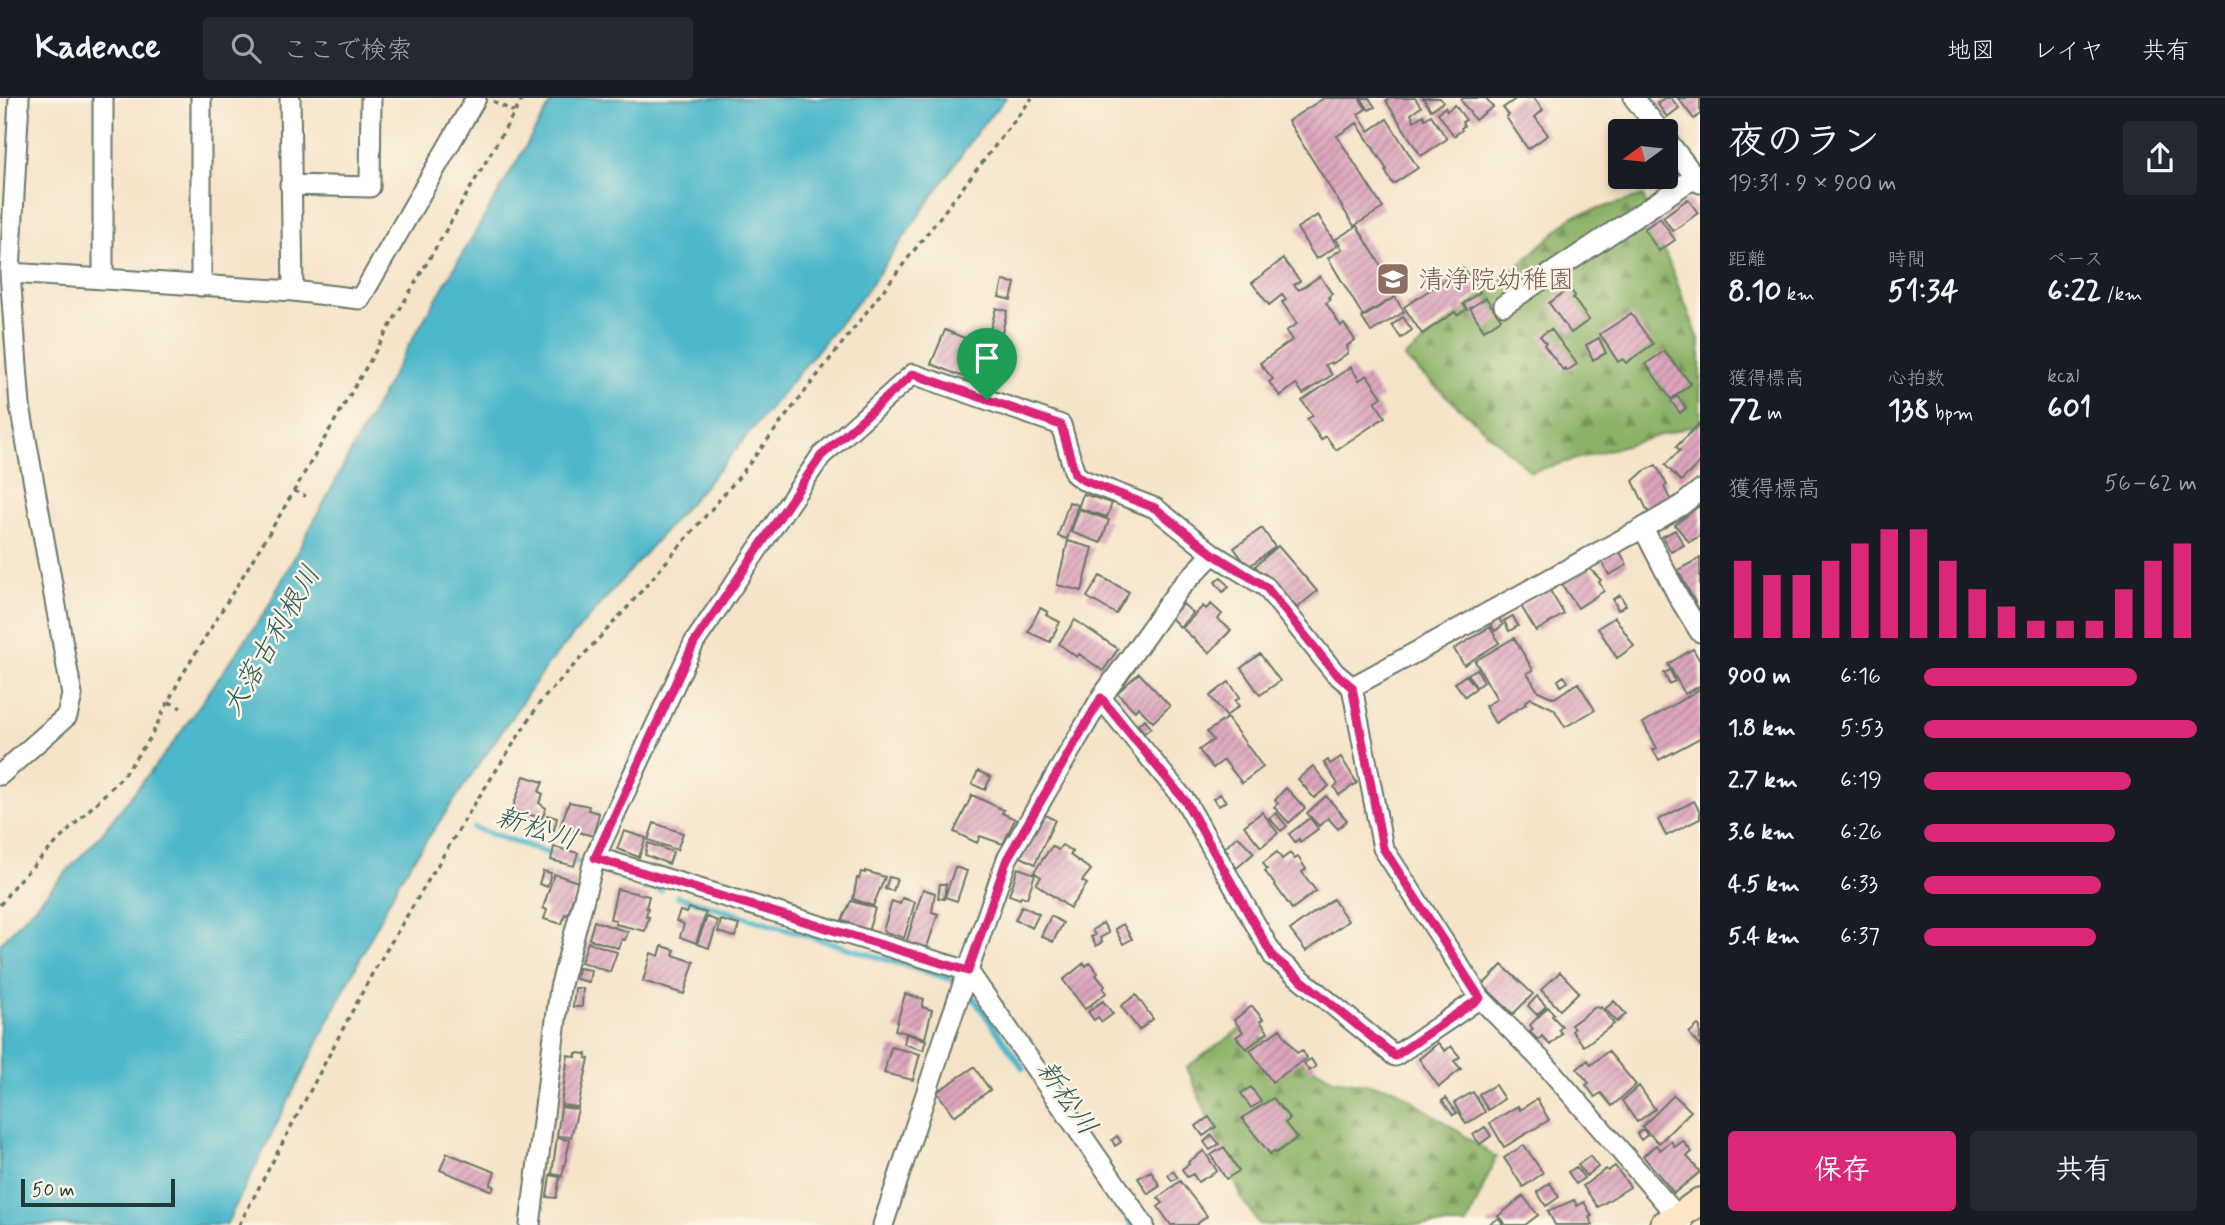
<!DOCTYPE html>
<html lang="ja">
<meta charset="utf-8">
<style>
body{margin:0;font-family:Mynerve,"Klee One",sans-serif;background:#242831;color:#f1f3f6;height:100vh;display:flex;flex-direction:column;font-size:26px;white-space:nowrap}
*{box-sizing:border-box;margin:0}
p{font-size:23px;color:#9ea1a6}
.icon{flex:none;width:38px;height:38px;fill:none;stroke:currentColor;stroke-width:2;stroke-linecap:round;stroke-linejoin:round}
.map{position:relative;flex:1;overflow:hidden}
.drawer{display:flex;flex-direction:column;background:#171b24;width:525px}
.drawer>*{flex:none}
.needle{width:46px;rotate:255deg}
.tools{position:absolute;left:1608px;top:21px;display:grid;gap:14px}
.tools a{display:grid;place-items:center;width:70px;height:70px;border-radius:7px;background:#171b24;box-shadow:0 4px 10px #0003;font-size:35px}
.scale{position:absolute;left:21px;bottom:18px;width:154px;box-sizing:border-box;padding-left:7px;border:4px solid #1f3d34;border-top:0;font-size:19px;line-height:24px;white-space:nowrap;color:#1f3d34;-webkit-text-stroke:5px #fcf5e5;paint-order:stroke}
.pin{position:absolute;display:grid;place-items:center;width:60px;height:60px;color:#fff;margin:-72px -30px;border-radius:50% 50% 50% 0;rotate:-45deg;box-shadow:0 0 7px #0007}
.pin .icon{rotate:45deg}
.round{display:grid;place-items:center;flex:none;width:74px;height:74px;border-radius:7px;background:#242831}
.head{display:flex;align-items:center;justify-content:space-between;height:119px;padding:0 28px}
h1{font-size:38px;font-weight:700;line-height:52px}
.figures{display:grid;grid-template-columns:repeat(3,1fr);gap:10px;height:119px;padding:7px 28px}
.figures div{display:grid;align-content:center}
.figures b{font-size:30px;font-weight:700}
.figures small{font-size:19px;font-weight:400}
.figures p{font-size:19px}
.chart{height:196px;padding:14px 28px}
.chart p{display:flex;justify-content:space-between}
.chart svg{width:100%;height:126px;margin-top:7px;stroke:#db2777;stroke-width:6}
.primary-button{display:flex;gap:14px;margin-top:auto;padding:14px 28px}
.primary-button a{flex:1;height:80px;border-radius:7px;background:#db2777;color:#fff;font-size:28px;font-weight:700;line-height:80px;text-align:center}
.primary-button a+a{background:#242831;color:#f1f3f6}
ul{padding:0 28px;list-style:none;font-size:23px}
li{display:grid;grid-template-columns:112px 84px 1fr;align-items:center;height:52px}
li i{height:18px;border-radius:9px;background:#db2777}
header{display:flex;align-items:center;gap:42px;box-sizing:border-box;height:98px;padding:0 35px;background:#171b24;border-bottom:2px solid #363941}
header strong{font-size:33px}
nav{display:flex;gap:38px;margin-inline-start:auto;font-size:24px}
.search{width:490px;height:63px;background:#242831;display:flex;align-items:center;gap:18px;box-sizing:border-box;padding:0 24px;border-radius:7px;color:#9ea1a6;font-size:26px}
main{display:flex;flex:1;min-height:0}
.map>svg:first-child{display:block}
.forest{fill:url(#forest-firs);stroke:#56784e;stroke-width:2}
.water{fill:#4eb8cb;stroke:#367a80;stroke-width:2}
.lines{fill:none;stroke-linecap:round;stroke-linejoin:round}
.stream{stroke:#4eb8cb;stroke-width:6}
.building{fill:url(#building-hatch)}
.street-casing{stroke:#6a7768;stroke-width:23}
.secondary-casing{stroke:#6a7768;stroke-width:30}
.path{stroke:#6a7768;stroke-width:3.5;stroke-dasharray:5 5;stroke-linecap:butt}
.street{stroke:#fff;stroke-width:19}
.secondary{stroke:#fce6c4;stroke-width:26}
.route-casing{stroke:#fff;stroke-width:14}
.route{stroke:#db2777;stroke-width:9}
.labels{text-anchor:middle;stroke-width:5;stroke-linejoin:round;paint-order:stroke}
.education-label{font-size:26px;fill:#785e54;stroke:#fcf5e5;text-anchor:start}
.water-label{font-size:28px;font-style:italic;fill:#2b5c5a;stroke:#fcf5e5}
</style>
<header>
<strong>Kadence</strong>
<div class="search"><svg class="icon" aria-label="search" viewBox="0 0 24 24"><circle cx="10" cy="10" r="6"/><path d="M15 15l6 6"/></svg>ここで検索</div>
<nav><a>地図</a><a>レイヤ</a><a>共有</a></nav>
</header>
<main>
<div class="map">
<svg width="1700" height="1127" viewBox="0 0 1700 1127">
<defs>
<pattern id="forest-firs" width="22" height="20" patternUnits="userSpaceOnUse" patternTransform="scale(1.75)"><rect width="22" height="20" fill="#8cb267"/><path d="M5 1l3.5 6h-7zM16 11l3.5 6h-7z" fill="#729256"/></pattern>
<pattern id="building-hatch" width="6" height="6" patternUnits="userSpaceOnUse" patternTransform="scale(1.75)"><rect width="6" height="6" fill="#dda5bd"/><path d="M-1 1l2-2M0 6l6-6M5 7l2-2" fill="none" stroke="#b3889a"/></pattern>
</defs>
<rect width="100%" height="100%" fill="#fcf5e5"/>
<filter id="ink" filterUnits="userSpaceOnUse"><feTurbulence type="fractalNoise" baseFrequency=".0143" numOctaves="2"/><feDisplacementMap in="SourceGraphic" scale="14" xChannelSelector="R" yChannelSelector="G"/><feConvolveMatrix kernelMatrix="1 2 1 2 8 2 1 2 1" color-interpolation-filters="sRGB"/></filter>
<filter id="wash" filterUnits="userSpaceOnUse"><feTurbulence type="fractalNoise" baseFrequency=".00686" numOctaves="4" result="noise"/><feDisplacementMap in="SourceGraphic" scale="28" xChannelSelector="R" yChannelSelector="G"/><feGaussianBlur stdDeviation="1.57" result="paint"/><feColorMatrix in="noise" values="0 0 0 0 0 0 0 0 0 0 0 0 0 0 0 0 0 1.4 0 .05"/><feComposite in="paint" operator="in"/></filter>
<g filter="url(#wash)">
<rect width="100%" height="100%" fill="#f5e4c9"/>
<path class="forest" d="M1643 98 1700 244V326L1531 374 1404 260 1518 168 1573 118Z
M1243 929 1333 981 1394 990 1496 1059 1467 1127H1260L1243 1103 1187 969Z"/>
<path class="water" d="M554 0H1006L983 26 867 192 727 362 548 566 400 781 226 1127H0V846L96 742 171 648 265 514 402 259Z"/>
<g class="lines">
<path class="stream" d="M474 730 558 758
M568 761 586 767
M604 773 661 793
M677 798 950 881
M970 895 1023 970
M1119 1108 1132 1127"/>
</g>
<g id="blocks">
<path class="building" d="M1324 0H1359L1366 11 1358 16 1369 33 1387 21 1418 70 1393 86 1385 73 1387 72 1357 25 1337 38 1383 110 1354 128 1288 23Z
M1361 0H1369L1375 9 1369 12Z
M1390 0H1415L1421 9 1411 16 1414 23 1423 17 1425 21 1431 17 1447 41 1421 58 1386 3Z
M1423 0H1440L1443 4 1431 12Z
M1464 0H1486L1493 9 1475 22 1461 2Z
M1517 0H1534L1543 12 1535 19 1548 37 1528 51 1506 19 1509 17 1503 10Z
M1665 0H1671L1679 10 1667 19 1657 5Z
M1678 0H1700V16L1694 21Z
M1455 7 1466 22 1462 24 1464 28 1461 30 1462 32 1454 38 1438 15 1445 9 1447 13Z
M1688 101 1698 115 1673 133 1663 119Z
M1318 117 1337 148 1316 161 1297 130Z
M1660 120 1675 142 1659 153 1644 131Z
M1357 128 1397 194 1393 197 1394 199 1363 218 1328 160 1342 151 1336 141Z
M1283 161 1300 183 1294 187 1299 192 1320 178 1332 196 1328 199 1330 202 1326 205 1341 228 1344 226 1355 242 1347 248 1348 255 1332 266 1331 264 1325 267 1332 277 1303 296 1296 286 1280 298 1269 284 1273 281 1260 265 1292 242 1286 233 1297 226 1282 204 1286 202 1282 197 1269 207 1252 185Z
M1463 170 1480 194 1463 206 1467 211 1457 217 1455 214 1422 236 1404 209Z
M1003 183 1015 185 1011 202 999 199Z
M1570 190 1575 198 1573 200 1589 222 1571 235 1549 205Z
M1395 199 1404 214 1371 234 1362 220Z
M1486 200 1501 221 1484 232 1470 210Z
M996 210 1007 213 1001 239 989 236Z
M1631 216 1653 246 1626 265 1623 261 1618 264 1600 236Z
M1403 219 1412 232 1401 240 1392 227Z
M1551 231 1577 266 1567 273 1565 270 1563 272 1544 247 1546 245 1540 238Z
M945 232 996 253 983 287 931 266Z
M1599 240 1606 255 1593 262 1586 247Z
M1664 253 1691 286 1671 301 1646 266Z
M1351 269 1359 282 1367 277 1382 299 1375 304 1385 319 1336 352 1326 338 1321 342 1307 321 1313 318 1302 303Z
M1677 298 1686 310 1680 315 1671 303Z
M1700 325V364L1681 383 1665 367 1680 352 1676 349Z
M1656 367 1667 387 1664 389 1672 405 1649 416 1633 383 1644 373Z
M1083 396 1112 405 1107 419 1078 410Z
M1069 404 1078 407 1067 441 1058 438Z
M1700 407V438L1689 444 1675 427Z
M1079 411 1109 422 1101 445 1071 434Z
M1262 430 1275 449 1248 469 1234 450Z
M1675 432 1684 447 1671 454 1662 439Z
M1068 443 1093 450 1082 493 1057 487Z
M1278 448 1317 493 1297 510 1278 488 1275 491 1255 468Z
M1619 452 1627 467 1609 477 1601 462Z
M1700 460V514L1678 472Z
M1588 469 1601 482 1599 484 1604 493 1578 510 1562 487Z
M1100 478 1129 494 1116 516 1087 499Z
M1221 479 1229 489 1223 494 1215 484Z
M1549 491 1564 516 1536 533 1521 508Z
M1620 497 1626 507 1618 512 1613 501Z
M1183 506 1193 515 1180 529 1170 519Z
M1211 506 1222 516 1218 521 1231 532 1209 555 1182 530 1203 508 1206 511Z
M1040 510 1048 514 1046 517 1060 524 1050 544 1028 534Z
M1513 518 1518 528 1509 533 1504 523Z
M1498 519 1503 527 1495 533 1489 524Z
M1615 519 1634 548 1617 560 1598 530Z
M1075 522 1118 551 1103 573 1079 556 1077 559 1059 546Z
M1490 529 1499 545 1464 567 1454 551Z
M1514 540 1533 572 1527 575 1538 593 1554 600 1578 585 1595 612 1565 629 1554 611 1531 600 1525 604 1526 606 1495 625 1485 608 1497 601 1475 563Z
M1693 551 1700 563V588L1685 596 1668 566Z
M1260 556 1280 583 1260 597 1241 570Z
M1477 571 1484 584 1476 589 1468 576Z
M1670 572 1675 583 1669 586 1664 575Z
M1139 575 1170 608 1153 624 1138 609 1135 613 1117 595Z
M1466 577 1476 590 1465 598 1455 585Z
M1564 578 1568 584 1561 588 1558 582Z
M1229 584 1240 599 1235 603 1239 608 1226 618 1210 598Z
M1700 591V640L1659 662 1653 652 1657 650 1643 625Z
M1227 620 1263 669 1242 685 1224 662 1213 670 1199 652 1213 642 1207 634Z
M1145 621 1151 630 1144 635 1138 626Z
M1341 659 1357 685 1339 697 1334 689 1338 686 1324 665 1328 662 1330 666Z
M1313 668 1329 688 1314 700 1298 681Z
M978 673 991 679 985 692 972 686Z
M524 678 543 684 539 694 543 696 539 705 546 710 542 720 512 712Z
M1286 690 1305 710 1289 725 1274 709 1278 705 1275 702Z
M1220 696 1226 703 1219 708 1213 701Z
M972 697 1004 712 1002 715 1015 721 1003 746 980 738 977 745 954 734Z
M1326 698 1347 722 1338 731 1328 720 1319 728 1307 715Z
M1694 703 1700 714V721L1666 738 1658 722Z
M569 704 589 708 588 712 599 715 593 738 560 729Z
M1262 714 1278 735 1261 749 1244 728Z
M1041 715 1055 722 1035 766 1021 759Z
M1276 715 1287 728 1281 733 1269 720Z
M547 717 557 720 554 732 543 729Z
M1310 720 1318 731 1300 744 1299 741 1295 744 1289 736Z
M654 725 683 735 677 752 648 742Z
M624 733 646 740 639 759 617 751Z
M1238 738 1254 755 1237 770 1228 761 1225 756 1228 753 1224 750Z
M648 745 673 754 669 766 645 757Z
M1062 747 1073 754 1070 757 1091 772 1082 783 1087 786 1070 810 1036 786 1041 779 1034 774 1052 748 1058 752Z
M554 749 578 755 574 768 551 762Z
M1277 754 1282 761 1290 755 1295 761 1298 759 1306 771 1302 774 1316 793 1292 811 1265 773 1267 771 1263 765Z
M955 769 967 773 957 803 945 799Z
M1018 770 1035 776 1027 800 1021 798 1020 801 1009 797Z
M543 773 551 775 547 789 539 786Z
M865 773 885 779 873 808 853 801 857 780 859 781 861 774 865 775Z
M554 776 578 784 568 817 565 816 562 826 544 821 547 812 543 810Z
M889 779 897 781 893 793 885 791Z
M940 786H946L944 801 938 800Z
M617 791 649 798 646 810H648L646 819H649L645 833 615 826 616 822 610 821Z
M923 791 935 795 932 814 938 816 926 852 906 845Z
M902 800 915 804 904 840 883 833 892 803 900 806Z
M1333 801 1348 823 1306 853 1290 832Z
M851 803 875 810 868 834 851 829 852 826 842 822Z
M1022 808 1039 816 1032 830 1015 822Z
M689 810 706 815 696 845 680 839 684 826 676 823 680 813 687 815Z
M1051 818 1063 825 1053 844 1041 838Z
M707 819 718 823 709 850 697 846Z
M721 822 739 827 735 839 718 834Z
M594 823 628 834 625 842 622 841 618 850 589 841Z
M1103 825 1109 835 1100 840 1102 844 1096 848 1091 839 1095 837 1092 832Z
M1123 826 1132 841 1123 846 1115 831Z
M588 844 617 854 610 874 581 864Z
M662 848 675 852 673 857 694 864 684 896 643 883 651 855 659 858Z
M1084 865 1086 868 1090 865 1098 875 1096 877 1105 888 1103 891 1106 895 1085 911 1063 882Z
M1502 867 1533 896 1513 916 1483 887Z
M578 870 591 872 589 884 576 881Z
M1560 874 1579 894 1560 912 1541 892Z
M575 890H583L582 909H573Z
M905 896 924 901 922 909 932 912 925 940 895 932Z
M1136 897 1153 921 1139 932 1121 908Z
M1537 898 1546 908 1537 917 1528 908Z
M1103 903 1113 916 1102 924 1098 919 1094 922 1088 914Z
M1614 903 1626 916 1617 924 1605 911Z
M1252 908 1263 921 1260 923 1268 934 1246 951 1236 939 1243 934 1234 922Z
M1597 908 1599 911 1601 909 1614 926 1584 948 1572 933 1574 931 1571 927Z
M1548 909 1554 916 1552 918 1562 928 1559 932 1562 936 1550 947 1542 938 1538 942 1530 934 1533 931 1530 927Z
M1698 927 1700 929V949L1689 935Z
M1280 931 1297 955 1302 952 1307 960 1272 984 1250 952Z
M906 936 926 942 923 952 904 946Z
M1438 945 1445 953 1451 948 1460 959 1454 963 1461 971 1439 989 1419 961Z
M891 949 920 956 913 982 884 975Z
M1608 953 1636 987 1612 1008 1601 995 1595 999 1586 987 1589 985 1577 971 1588 962 1591 967Z
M576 955 587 956 586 960 589 961 578 1009 561 1007 568 957 576 959Z
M1311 961 1316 969 1309 973 1304 965Z
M974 969 990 992 954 1018 937 994Z
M1495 987 1504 1001 1488 1012 1479 996Z
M1639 988 1655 1011 1637 1024 1622 1003Z
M1251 989 1261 1004 1251 1010 1241 995Z
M1473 994 1485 1014 1466 1026 1454 1005Z
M1674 997 1691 1013 1659 1045 1642 1029Z
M1273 1000 1290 1021 1285 1025 1297 1040 1276 1055 1274 1053 1270 1056 1242 1020Z
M1446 1000 1457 1015 1453 1017 1442 1003Z
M1537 1001 1549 1022 1504 1049 1490 1025 1518 1008 1520 1012Z
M561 1009 578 1011 571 1039 557 1038Z
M1209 1019 1216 1029 1203 1038 1196 1028Z
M1485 1029 1491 1038 1480 1046 1473 1037Z
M1643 1031 1647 1037 1641 1042 1637 1036Z
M1212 1037 1219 1046 1210 1052 1204 1044Z
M1117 1038 1121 1044 1115 1048 1112 1042Z
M557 1040 570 1042 562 1078 552 1076Z
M1671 1043 1675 1049 1683 1043 1692 1054 1687 1058 1700 1074 1674 1095 1643 1058 1656 1047 1660 1052Z
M1524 1047 1543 1075 1523 1089 1504 1060Z
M1224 1049 1239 1073 1226 1081 1211 1057Z
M1204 1053 1217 1073 1198 1084 1193 1076 1187 1079 1182 1071 1189 1066 1188 1064Z
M447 1055 495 1074 490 1087 494 1088 492 1093 440 1072Z
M1590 1058 1598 1069 1586 1078 1578 1067Z
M1615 1068 1630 1089 1598 1109 1583 1088 1606 1071 1608 1073Z
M1576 1069 1584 1080 1576 1086 1568 1074Z
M1151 1073 1160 1088 1148 1096 1138 1080Z
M1173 1073 1178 1080 1172 1083 1168 1077Z
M550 1077 560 1079 556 1100 547 1099Z
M1180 1083 1207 1118 1196 1127H1171L1158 1109 1163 1105 1158 1100Z
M1550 1085 1559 1099 1546 1108 1537 1094Z
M1523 1098 1538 1117 1525 1127H1506L1498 1118Z
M1574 1102 1577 1108 1584 1104 1592 1118 1589 1119 1593 1127H1555L1548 1113Z
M1499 1120 1503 1127H1487Z"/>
</g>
</g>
<g filter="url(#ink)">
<use href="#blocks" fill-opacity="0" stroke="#6a7768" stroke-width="2"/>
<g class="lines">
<defs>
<path id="street" d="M103 0V181
M201 0V188
M290 0 293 193
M1634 0 1660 33
M1666 41 1700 85
M290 87 370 89 371 0
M10 175 293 193 360 201 476 0
M1504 207 1695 79
M1643 430 1679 500 1700 534
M1352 589 1643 430 1682 407 1700 392
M1101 600 1186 704 1274 859 1395 958 1480 900
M0 677 67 618 72 597 20 308 10 175 19 0
M595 759 968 873 1144 1127
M530 1127 560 890 595 759 694 545 821 358 913 276 1061 327 1075 376 1083 382 1155 410 1213 456 1266 489 1335 575 1352 589 1383 750 1480 900 1544 965 1678 1119 1682 1127
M883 1127 944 941 1007 761 1101 600 1179 491 1213 456"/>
<path id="secondary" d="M1663 1127 1678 1119 1700 1103"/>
</defs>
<use href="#street" class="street-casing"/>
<use href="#secondary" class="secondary-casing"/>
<path class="path" d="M493 3 514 14
M294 393 306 398
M169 604 181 610
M0 807 16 785 122 679 150 640 181 579 277 422 523 0
M239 1127 372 876 470 713 541 603 626 511 738 380 1032 0"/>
<use href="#street" class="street"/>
<use href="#secondary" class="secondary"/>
</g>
</g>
<g class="lines" filter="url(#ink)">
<defs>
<path id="route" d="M913 276 1061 327 1075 376 1083 382 1155 410 1213 456 1266 489 1335 575 1352 589 1383 750 1480 900 1395 958 1273 859 1186 704 1101 600 1007 761 968 873 595 760 694 545 821 358Z"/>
</defs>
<use href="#route" class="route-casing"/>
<use href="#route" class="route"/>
</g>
<defs>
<symbol id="school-square" viewBox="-11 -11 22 22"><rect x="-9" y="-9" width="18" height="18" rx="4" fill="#8d6e63" stroke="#fcf5e5"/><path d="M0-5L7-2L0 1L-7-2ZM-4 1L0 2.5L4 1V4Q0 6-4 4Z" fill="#fff"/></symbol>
</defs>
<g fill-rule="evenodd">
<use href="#school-square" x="1374" y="162" width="38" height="38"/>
</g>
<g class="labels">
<g class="education-label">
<text x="1418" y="190">清浄院幼稚園</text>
</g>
<g class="water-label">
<text transform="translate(270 542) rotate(-60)" y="10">大落古利根川</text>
<text transform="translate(537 729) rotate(18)" y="10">新松川</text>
<text transform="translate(1068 999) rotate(55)" y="10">新松川</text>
</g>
</g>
</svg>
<div class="tools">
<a><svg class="needle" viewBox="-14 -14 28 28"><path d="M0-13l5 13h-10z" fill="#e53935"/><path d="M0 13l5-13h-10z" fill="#9ea1a6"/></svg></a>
</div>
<div class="scale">50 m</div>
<div class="pin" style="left:987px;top:302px;background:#1e9e55"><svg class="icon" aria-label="arrive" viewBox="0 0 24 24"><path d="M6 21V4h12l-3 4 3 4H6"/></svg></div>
</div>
<section class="drawer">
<div class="head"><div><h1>夜のラン</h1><p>19:31 · 9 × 900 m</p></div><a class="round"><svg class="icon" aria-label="share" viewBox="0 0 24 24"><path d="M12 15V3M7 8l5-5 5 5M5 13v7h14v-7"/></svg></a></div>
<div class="figures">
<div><p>距離</p><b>8.10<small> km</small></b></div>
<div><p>時間</p><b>51:34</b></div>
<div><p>ペース</p><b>6:22<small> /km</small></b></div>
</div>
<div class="figures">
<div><p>獲得標高</p><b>72<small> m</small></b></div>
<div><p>心拍数</p><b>138<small> bpm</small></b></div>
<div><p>kcal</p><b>601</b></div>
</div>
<div class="chart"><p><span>獲得標高</span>56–62 m</p>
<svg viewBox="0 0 160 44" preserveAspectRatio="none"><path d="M5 44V17M15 44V22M25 44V22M35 44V17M45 44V11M55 44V6M65 44V6M75 44V17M85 44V27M95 44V33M105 44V38M115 44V38M125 44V38M135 44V27M145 44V17M155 44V11"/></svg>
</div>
<ul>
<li><b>900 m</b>6:16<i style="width:78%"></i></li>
<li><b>1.8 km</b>5:53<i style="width:100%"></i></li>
<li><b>2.7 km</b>6:19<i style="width:76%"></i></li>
<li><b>3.6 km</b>6:26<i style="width:70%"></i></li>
<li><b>4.5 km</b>6:33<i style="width:65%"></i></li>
<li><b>5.4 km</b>6:37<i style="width:63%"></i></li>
</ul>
<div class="primary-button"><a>保存</a><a>共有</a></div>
</section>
</main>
